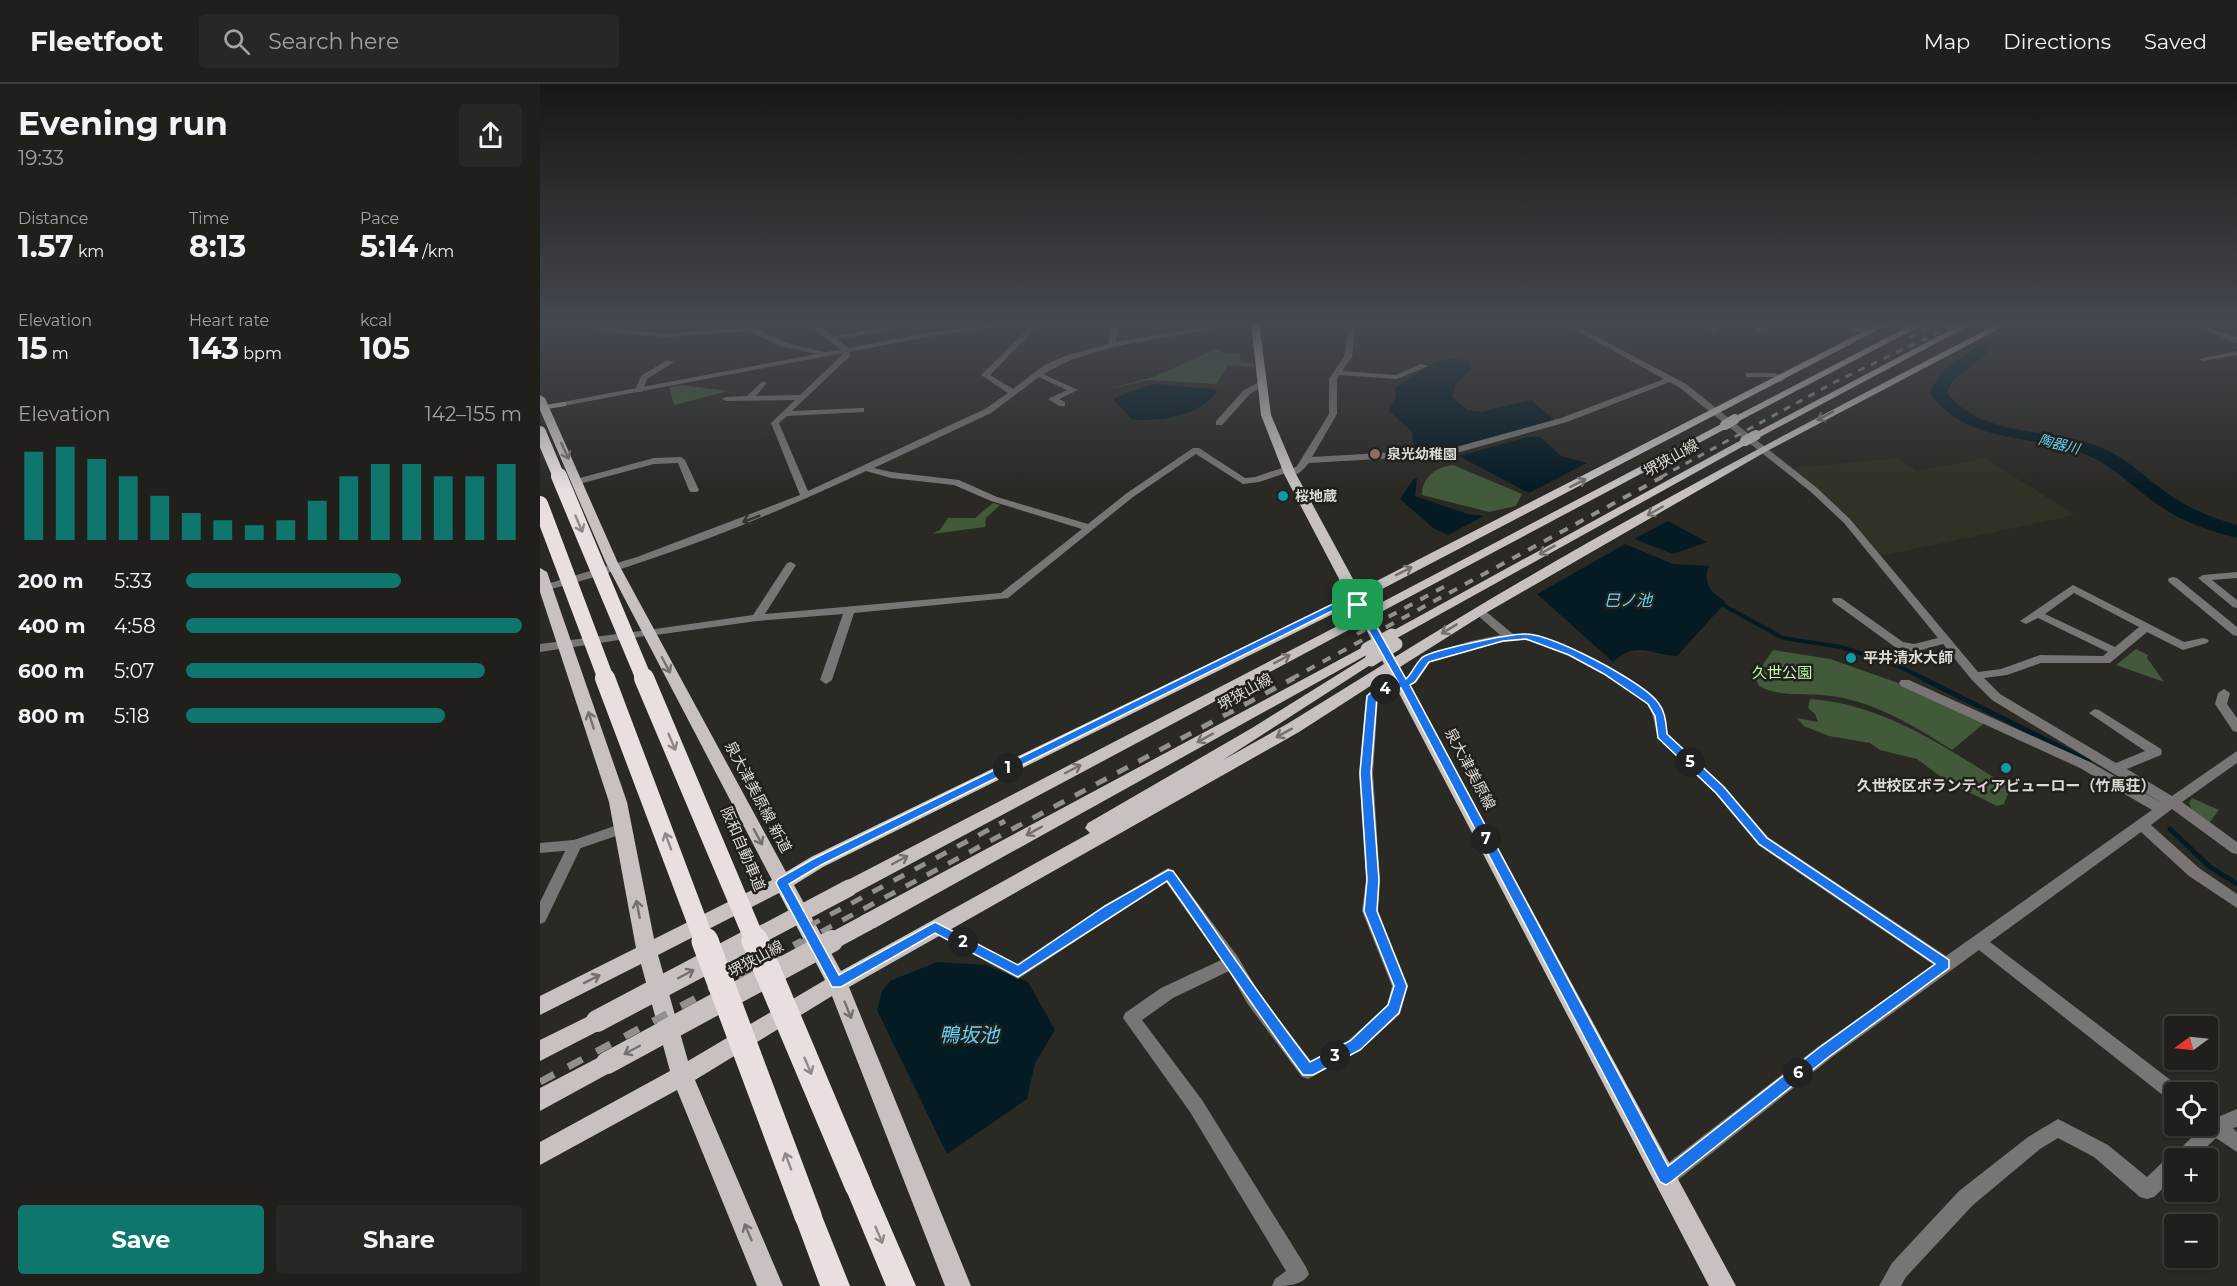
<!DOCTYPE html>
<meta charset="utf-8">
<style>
body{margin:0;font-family:Montserrat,"Noto Sans JP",sans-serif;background:#282724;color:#f1f3f6;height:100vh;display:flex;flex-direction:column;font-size:22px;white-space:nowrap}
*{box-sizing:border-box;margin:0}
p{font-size:20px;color:#a2a2a3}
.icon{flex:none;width:33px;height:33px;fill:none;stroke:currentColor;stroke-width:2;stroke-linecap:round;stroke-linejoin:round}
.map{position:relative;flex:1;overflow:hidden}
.side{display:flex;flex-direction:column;background:#201f1b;width:540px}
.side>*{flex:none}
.needle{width:39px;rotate:255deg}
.fabs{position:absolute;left:1624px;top:932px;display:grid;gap:12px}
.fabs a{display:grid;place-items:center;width:54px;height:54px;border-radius:6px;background:#201f1b;box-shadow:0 2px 4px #0004,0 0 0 2px #3d3d3a;font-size:30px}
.pin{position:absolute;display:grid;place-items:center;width:51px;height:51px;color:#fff;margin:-26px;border-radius:12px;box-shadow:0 3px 9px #0006}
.km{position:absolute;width:30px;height:30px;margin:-15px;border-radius:50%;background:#222;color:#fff;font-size:16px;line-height:30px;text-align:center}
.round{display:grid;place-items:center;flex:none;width:63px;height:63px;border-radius:6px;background:#282724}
.summary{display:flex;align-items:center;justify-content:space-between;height:102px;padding:0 18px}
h1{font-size:33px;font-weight:700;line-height:45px}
.metrics{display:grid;grid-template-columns:repeat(3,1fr);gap:9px;height:102px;padding:6px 18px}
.metrics div{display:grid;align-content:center}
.metrics b{font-size:30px;font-weight:700}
.metrics small{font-size:16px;font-weight:400}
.metrics p{font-size:16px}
.chart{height:168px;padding:12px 18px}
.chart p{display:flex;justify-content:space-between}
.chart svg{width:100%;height:108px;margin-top:6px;stroke:#0f766e;stroke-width:6}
.button{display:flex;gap:12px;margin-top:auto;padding:12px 18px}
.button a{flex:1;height:69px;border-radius:6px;background:#0f766e;color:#fff;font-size:24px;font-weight:700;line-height:69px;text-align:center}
.button a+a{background:#282724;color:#f1f3f6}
ul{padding:0 18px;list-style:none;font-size:20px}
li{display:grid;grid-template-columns:96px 72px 1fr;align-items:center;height:45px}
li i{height:15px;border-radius:8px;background:#0f766e}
header{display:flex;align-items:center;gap:36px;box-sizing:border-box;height:84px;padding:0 30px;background:#201f1b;border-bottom:2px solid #3d3d3a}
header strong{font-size:28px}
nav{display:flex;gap:33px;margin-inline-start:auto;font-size:21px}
.search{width:420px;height:54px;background:#282724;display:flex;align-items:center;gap:15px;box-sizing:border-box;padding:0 21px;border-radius:6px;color:#a2a2a3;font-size:22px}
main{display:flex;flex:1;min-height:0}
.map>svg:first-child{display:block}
.built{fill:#333025}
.green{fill:#42593a}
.water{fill:#051b24}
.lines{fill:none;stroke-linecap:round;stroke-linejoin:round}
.stream-far1{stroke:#051b24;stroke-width:4}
.stream{stroke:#051b24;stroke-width:5}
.river{fill:#051b24;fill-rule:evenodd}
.minor{fill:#787574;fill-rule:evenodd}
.tertiary{fill:#787574;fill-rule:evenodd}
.secondary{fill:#a59f9f;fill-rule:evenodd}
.primary{fill:#c8c1c0;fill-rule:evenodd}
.motorway{fill:#e8dfde;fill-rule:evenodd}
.rail-far3{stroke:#93918d;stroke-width:3;stroke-dasharray:7 7;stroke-linecap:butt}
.rail-far2{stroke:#93918d;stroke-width:4;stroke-dasharray:9 9;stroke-linecap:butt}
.rail-far1{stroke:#93918d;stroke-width:5;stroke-dasharray:12 12;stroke-linecap:butt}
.rail{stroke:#93918d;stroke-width:7;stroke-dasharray:16 16;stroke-linecap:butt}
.primary-bridge-far3{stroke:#c8c1c0;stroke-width:10}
.primary-bridge-far2{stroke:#c8c1c0;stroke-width:13}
.primary-bridge-far1{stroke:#c8c1c0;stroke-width:17}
.primary-bridge{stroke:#c8c1c0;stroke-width:22}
.motorway-bridge-far3{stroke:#e8dfde;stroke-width:12}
.motorway-bridge-far2{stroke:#e8dfde;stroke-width:16}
.motorway-bridge-far1{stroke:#e8dfde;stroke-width:20}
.motorway-bridge{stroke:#e8dfde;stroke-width:27}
.oneway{stroke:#74706d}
.oneway2{stroke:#373530}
.oneway3{stroke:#8e8986}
.route{fill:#1a73e8;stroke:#fff;stroke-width:1.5;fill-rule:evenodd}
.education-dot{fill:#8d6e63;stroke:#21201a;stroke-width:2}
.culture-dot{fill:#0f9aa8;stroke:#21201a;stroke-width:2}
.labels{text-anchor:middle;stroke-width:5;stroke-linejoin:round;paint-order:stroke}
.far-water-label{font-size:14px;font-style:italic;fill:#66d1fa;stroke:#21201a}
.far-poi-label{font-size:14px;font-weight:bold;fill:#dad9d5;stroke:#21201a;text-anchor:start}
.street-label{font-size:15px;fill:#dad9d5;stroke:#21201a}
.poi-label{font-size:15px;font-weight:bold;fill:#dad9d5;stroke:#21201a;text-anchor:start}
.park-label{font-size:15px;fill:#bff7ad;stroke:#21201a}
.water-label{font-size:16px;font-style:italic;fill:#66d1fa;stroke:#21201a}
.near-water-label{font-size:20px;font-style:italic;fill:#66d1fa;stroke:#21201a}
</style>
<header>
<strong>Fleetfoot</strong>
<div class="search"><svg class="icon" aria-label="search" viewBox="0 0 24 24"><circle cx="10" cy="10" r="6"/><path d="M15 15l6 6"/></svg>Search here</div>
<nav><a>Map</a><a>Directions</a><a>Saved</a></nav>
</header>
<main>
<section class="side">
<div class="summary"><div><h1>Evening run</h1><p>19:33</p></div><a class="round"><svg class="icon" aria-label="share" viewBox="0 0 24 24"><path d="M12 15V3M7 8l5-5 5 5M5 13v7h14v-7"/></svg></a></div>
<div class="metrics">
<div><p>Distance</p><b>1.57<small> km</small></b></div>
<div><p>Time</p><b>8:13</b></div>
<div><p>Pace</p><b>5:14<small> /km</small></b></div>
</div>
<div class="metrics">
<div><p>Elevation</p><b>15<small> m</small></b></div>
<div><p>Heart rate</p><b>143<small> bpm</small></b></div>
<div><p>kcal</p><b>105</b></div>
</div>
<div class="chart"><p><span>Elevation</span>142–155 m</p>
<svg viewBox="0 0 160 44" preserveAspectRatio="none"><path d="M5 44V8M15 44V6M25 44V11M35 44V18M45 44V26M55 44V33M65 44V36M75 44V38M85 44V36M95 44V28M105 44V18M115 44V13M125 44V13M135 44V18M145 44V18M155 44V13"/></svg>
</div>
<ul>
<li><b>200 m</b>5:33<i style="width:64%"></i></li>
<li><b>400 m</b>4:58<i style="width:100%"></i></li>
<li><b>600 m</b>5:07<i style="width:89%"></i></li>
<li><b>800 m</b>5:18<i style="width:77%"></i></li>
</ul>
<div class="button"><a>Save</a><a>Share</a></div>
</section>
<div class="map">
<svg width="1697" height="1202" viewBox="0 0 1697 1202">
<rect width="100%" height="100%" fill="#2b2924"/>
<path class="built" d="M1358 374 1377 387 1445 374 1535 431 1341 472 1311 435 1252 384Z"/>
<path class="green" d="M676 265 685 270H699L701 278 714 279V283L688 281 676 300 608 296 566 306 616 292Z
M141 301 189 307 134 321 129 303Z
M913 381 982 410 976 422 949 428 882 411C882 393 896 383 913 381Z
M453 419 460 421 446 434 445 443 392 450 400 446 408 434H435Z
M1596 565 1608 571 1607 574 1624 598 1576 581Z
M1233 566 1290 575 1367 602 1447 637 1412 666C1374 642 1336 618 1291 612 1266 608 1241 614 1219 602L1215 592Z
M1270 615C1343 620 1403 662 1463 699L1472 708 1468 710 1464 720 1457 722 1408 698 1377 675 1340 666 1330 659 1289 652 1264 642 1257 634 1278 638 1275 630 1268 624Z
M1652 714 1679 726 1669 739 1652 726 1649 719Z"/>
<path class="water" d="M909 275 928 276 931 285 915 301 912 313 927 326 941 328 991 316 1014 336 899 368H874L872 348 849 327 856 312 855 304 893 280Z
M613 300 673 305 677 307C659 333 621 337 593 336L574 316 576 313Z
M988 353H1000L1021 372 1047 379 989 409 919 372Z
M874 394 877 395 875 412 928 430 944 432 908 451 893 444 860 415Z
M1128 437 1167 458H1168L1133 470 1094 455Z
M1085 460 1133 480 1169 482C1162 500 1171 508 1186 518L1137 572C1110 571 1097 556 1073 578L997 510Z
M397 878 445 881 488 898 515 946 495 979 487 1015 407 1070 337 926 342 907 350 897Z"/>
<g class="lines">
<path class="stream-far1" d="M1183 521 1243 554 1301 563 1356 581 1385 595"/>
<path class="stream" d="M1382 594 1548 677
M1630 745 1670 783 1697 800"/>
<path class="river" d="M1444 256 1452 261C1441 283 1414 285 1407 309 1442 355 1514 343 1563 364 1587 375 1606 394 1627 409 1648 424 1672 434 1697 441V454C1668 447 1638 436 1614 418 1593 403 1575 384 1551 373 1497 348 1427 363 1390 309L1400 289 1430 268 1439 258Z"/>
<path class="minor" d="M7 238H16L0 245V241Z
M30 238C62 238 94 250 127 249 153 248 180 246 206 243 218 242 227 238 238 238L217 245 244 258 291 270 287 272 239 262 209 247 125 253 76 249Z
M257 238C264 238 270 240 278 241 287 243 299 238 309 238L284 245 293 252 335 245 327 238H335L342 244 366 238H378L341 248 297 255 310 265V272L252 327 321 324H324V328L247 332 239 339 268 407 445 325 468 309 441 291 495 238H502L450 291 473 305 503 282 525 272 568 260 571 247 565 238H572L579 247 575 258 695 238H711L572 263 531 276 503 290 538 306 519 315 525 318V322H519L508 315 527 306 499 293 451 329 334 384 351 388 419 396 457 413 548 440 587 409 653 364H659L705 394 715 393 748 382 752 385 757 382 789 330V295L804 273 810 238H816L812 273 802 287 856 291 881 280 888 282 857 295 799 291 797 295V330L772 373 909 365 1021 334 1124 295 1021 238H1029L1146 300 1277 404 1310 435 1438 588 1461 585 1500 571 1563 572 1568 568 1498 534 1486 540 1480 537 1533 501 1644 558 1663 554 1667 555 1669 557 1667 559 1643 566 1607 548 1570 579H1501L1467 591 1444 594 1460 610 1576 679 1605 667 1549 629 1555 625 1559 626 1621 665 1622 668 1621 671 1587 685 1632 712 1697 667V679L1642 718 1697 758V770L1692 769 1632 725 1611 741 1659 784 1697 810V824L1649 792 1601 748 1450 858 1641 1004 1643 1008H1635V1018L1629 1016 1439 866 1291 974 1133 1100 1126 1102 1119 1100 1117 1093 1119 1086 1279 962 1394 881 1218 761 1175 709 1118 654 1112 629 1107 620 1065 590 1027 571 995 558 984 556 947 560 890 578 876 599 843 609 838 613 833 689 840 796 838 827 868 902 860 930 821 966 768 995 762 993 707 919 689 887 633 914 602 936 662 1016 766 1183 769 1190C762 1202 747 1202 732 1202L735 1195 746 1187 650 1028 583 934 585 929 621 904 681 876 626 798 478 895 390 847 387 843 390 839 395 837 400 839 477 880 564 822 628 784 633 786 698 873 719 909 771 977 809 956 847 921 852 902 822 827 826 796 819 689 826 612 835 603 868 593 882 572 931 557 960 551 935 529 934 527 939 524 943 525 973 550 1001 553 1036 566 1073 585 1105 605 1115 614 1123 625 1128 650 1185 703 1228 753 1406 872 1612 726 1540 684 1361 602 1359 599 1361 596H1369L1550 678 1622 719 1452 616 1431 595 1403 560 1374 568 1355 563 1293 518 1292 516 1293 514H1301L1363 558 1374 560 1398 554 1304 439 1271 408 1140 304 1130 298 1027 338 909 371 769 379C763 386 756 394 747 392L746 389 719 398 703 400 656 370 593 413 468 514 314 529 292 596 286 600 280 596 303 530 217 537 108 552 102 549 108 546 213 531 247 479 251 478 256 481 225 530 461 509 542 445 451 417 414 401 351 394 326 387C222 436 111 480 0 508V502L97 473 260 411 231 339 255 316 186 317 182 315 186 313 207 312 223 297 227 299 216 312 260 311 302 271 303 268 276 246ZM1534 509 1599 543 1575 563 1505 530Z
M854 238H874L893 242 889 244Z
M1163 238H1170L1179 246 1172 248Z
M1210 238H1217L1225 246 1218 248Z
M1291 238H1301L1331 249 1324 251Z
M1697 267V271L1663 277 1659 275Z
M127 276 134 278 107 295 102 308H96L95 306 101 292Z
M1206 289H1235L1244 296 1240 298 1233 293H1206Z
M719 298 726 300 710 310 682 341H676V337L704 306Z
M141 373 145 376 159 406 157 408H151L149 406 138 379 114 380 39 400 34 397 36 395 114 374Z
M1697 488V494L1672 496 1697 516V524L1693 523 1658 494 1663 491Z
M1633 493 1637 494 1697 543V552L1693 551 1629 498 1628 496 1629 494Z
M1684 605 1690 609 1687 620 1697 634V648L1693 647 1675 620 1678 609Z
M35 756 40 757 42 761 5 838 0 840V818L30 757Z
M1697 1025V1043L1693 1044 1697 1048V1068L1676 1054 1655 1074H1635V1093L1614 1113 1607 1115 1600 1113 1554 1073 1518 1054 1500 1065 1433 1121 1366 1193 1361 1202H1339L1352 1179 1419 1107 1488 1053 1518 1035 1524 1038 1568 1061 1607 1093 1628 1073 1634 1071 1662 1043 1661 1041H1668V1027L1678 1033Z"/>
<path class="tertiary" d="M461 238H479L476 240 393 252 23 322 19 320 23 318 393 248Z
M1645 238H1654L1697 254V259Z
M108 546 114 549 112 551 0 568V560Z
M83 739 88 740 90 744 88 748 35 766 0 769V759L34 756Z"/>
<path class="secondary" d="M23 318H26V322L0 326V322Z"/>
<path class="primary" d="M711 238H719L731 331 756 390 819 506 1342 238H1353L823 515 855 573C1051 451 1256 344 1461 238H1472L1227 367 944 530 860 583 1196 1202H1169L849 590 759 648 309 903 431 1202H405L292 912 155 996 243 1202H217L137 1006 0 1081V1058L130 987 101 880 0 931V912L96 864 69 718 0 508V484L7 488 87 718 114 855 232 796 66 479 0 326V311L5 314 78 479 246 788 271 773 808 512 744 390 721 331ZM813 520 844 580 747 640 683 676 838 576 836 573H826L712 644 548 739 545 744 550 749 301 887 254 801 283 783ZM239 809 285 896 148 977 118 871Z
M1377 238H1388L1199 337 1190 335Z
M1425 238H1436L1220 353 1211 351Z
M1185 338 1189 339V343L841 528H831L829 525Z
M1205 354 1209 355V359L857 554H847L845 551Z
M811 535 818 539 816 542 316 809 309 811 302 809 300 804 302 799Z
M827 561 832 562 834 565 832 568 335 844 328 846 321 844 318 838 321 832Z
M57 928 64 930 67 937 64 944 0 977V956Z
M67 969 75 972 78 979 75 986 0 1027V1004Z"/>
<path class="motorway" d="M318 1087 328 1091 376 1202H346L304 1101 308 1091Z
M268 1118 278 1122 310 1202H280L254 1132 258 1122Z"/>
<path class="rail-far3" d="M1369 254 1398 238
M1121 393 1295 298 1420 238"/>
<path class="rail-far2" d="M817 550 909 500
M751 595 1124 392"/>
<path class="rail-far1" d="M269 842 465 737
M260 859 754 594"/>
<path class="rail" d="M0 998 262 857"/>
<path class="primary-bridge-far3" d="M1185 341 1195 335
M1205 357 1216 351"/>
<path class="primary-bridge-far2" d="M802 531 832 517
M827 565 852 551
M831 576 856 560"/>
<path class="primary-bridge-far1" d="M205 859 309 804
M289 859 328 838"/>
<path class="primary-bridge" d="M57 937 208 857
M67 979 292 857"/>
<path class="motorway-bridge-far3" d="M0 348 19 393"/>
<path class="motorway-bridge-far2" d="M19 392 104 595
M0 420 66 595"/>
<path class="motorway-bridge-far1" d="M65 594 165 859
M104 594 216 859"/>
<path class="motorway-bridge" d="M165 857 268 1132
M215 857 318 1101"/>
</g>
<defs><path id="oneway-shaft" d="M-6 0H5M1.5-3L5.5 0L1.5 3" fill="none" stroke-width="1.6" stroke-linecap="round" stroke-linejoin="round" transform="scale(1.5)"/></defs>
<g class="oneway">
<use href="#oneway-shaft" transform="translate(1285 332) rotate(152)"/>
<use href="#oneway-shaft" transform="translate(25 367) rotate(65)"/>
<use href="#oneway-shaft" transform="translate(1038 399) rotate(-27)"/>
<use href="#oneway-shaft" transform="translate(1115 427) rotate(150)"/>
<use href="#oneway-shaft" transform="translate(1007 466) rotate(151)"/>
<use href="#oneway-shaft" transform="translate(864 487) rotate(-27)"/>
<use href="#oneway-shaft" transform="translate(909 545) rotate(149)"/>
<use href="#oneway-shaft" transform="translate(742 575) rotate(-28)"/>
<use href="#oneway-shaft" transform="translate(126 581) rotate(62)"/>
<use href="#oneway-shaft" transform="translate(51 636) rotate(-108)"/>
<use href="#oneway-shaft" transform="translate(744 649) rotate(151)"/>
<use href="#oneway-shaft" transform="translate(665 654) rotate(151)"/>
<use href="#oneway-shaft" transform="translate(533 685) rotate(-28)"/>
<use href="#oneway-shaft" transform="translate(494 747) rotate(151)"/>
<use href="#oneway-shaft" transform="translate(218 753) rotate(62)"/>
<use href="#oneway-shaft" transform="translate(360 776) rotate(-28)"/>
<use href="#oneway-shaft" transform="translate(98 825) rotate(-101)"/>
<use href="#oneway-shaft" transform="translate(146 890) rotate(-28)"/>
<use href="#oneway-shaft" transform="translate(52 895) rotate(-27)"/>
<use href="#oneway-shaft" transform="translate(308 926) rotate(68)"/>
<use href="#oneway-shaft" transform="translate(92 966) rotate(152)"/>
<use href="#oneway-shaft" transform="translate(208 1148) rotate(-113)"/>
</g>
<use class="oneway2" href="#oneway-shaft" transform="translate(211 435) rotate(159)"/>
<g class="oneway3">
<use href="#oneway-shaft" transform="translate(39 440) rotate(67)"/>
<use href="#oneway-shaft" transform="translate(132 658) rotate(67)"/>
<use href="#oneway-shaft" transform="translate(128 757) rotate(-110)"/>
<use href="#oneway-shaft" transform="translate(268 982) rotate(67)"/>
<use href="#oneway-shaft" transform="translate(248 1077) rotate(-110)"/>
<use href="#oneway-shaft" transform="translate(339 1151) rotate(67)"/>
</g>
<linearGradient id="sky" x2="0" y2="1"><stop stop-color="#181714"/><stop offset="0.59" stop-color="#444950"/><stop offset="1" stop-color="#444950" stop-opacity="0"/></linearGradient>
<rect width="1697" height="406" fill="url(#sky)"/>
<path class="route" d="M811 511 819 512 866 595C872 590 876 578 883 573 893 566 972 549 986 550 1014 551 1097 595 1116 616 1125 626 1126 637 1127 650L1184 703 1227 754 1409 876V884L1290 972 1131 1098 1126 1101 1120 1098 861 604 837 613 831 689 839 796 837 827 867 902 859 929 820 966 773 991H763C716 928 673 862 627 797L478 893 395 849 301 903H292L236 799 238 795 273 775ZM812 517 858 598 836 604 827 612 820 689 827 796 824 827 854 902 848 921 810 957 770 978C722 916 679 851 633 787L628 786 565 822 478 881 395 838 299 891 249 800 281 781ZM986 555 1029 571 1064 590 1108 620 1115 632 1118 654 1176 709 1219 760 1395 880 1280 963 1128 1082 870 601 875 598 889 578 963 557Z"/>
<circle class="education-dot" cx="835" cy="370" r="6"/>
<g class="culture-dot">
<circle cx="743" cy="412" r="6"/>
<circle cx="1311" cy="574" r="6"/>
<circle cx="1466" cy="684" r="6"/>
</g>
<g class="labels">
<g class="far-water-label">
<text transform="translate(1519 360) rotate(14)" y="5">陶器川</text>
</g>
<g class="far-poi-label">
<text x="847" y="375">泉光幼稚園</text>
<text x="755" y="417">桜地蔵</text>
</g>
<g class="street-label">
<text transform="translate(1131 374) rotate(-29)" y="5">堺狭山線</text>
<text transform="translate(705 608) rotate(-29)" y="5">堺狭山線</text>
<text transform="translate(930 685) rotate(62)" y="5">泉大津美原線</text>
<text transform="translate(218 713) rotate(62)" y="5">泉大津美原線 新道</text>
<text transform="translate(203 765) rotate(67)" y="5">阪和自動車道</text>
<text transform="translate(216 875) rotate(-28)" y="5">堺狭山線</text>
</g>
<g class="poi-label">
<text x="1323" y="579">平井清水大師</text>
<text x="1466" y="707" text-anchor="middle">久世校区ボランティアビューロー（竹馬荘）</text>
</g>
<g class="park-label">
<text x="1242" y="594">久世公園</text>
</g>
<g class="water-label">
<text x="1088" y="522">巳ノ池</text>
</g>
<g class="near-water-label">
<text x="429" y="958">鴨坂池</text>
</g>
</g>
</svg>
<div class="fabs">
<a><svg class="needle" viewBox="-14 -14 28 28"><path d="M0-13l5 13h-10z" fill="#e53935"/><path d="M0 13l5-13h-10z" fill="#a2a2a3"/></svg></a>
<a><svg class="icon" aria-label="locate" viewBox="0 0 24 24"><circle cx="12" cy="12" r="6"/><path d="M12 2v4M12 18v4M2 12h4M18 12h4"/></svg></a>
<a>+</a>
<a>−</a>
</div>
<div class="pin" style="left:818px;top:521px;background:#1e9e55"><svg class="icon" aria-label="arrive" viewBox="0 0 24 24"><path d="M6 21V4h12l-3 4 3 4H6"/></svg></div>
<b class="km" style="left:468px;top:684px">1</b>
<b class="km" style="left:423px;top:858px">2</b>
<b class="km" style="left:795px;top:972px">3</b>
<b class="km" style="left:845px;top:605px">4</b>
<b class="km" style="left:1150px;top:678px">5</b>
<b class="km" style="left:1258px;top:989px">6</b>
<b class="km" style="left:946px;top:755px">7</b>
</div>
</main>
